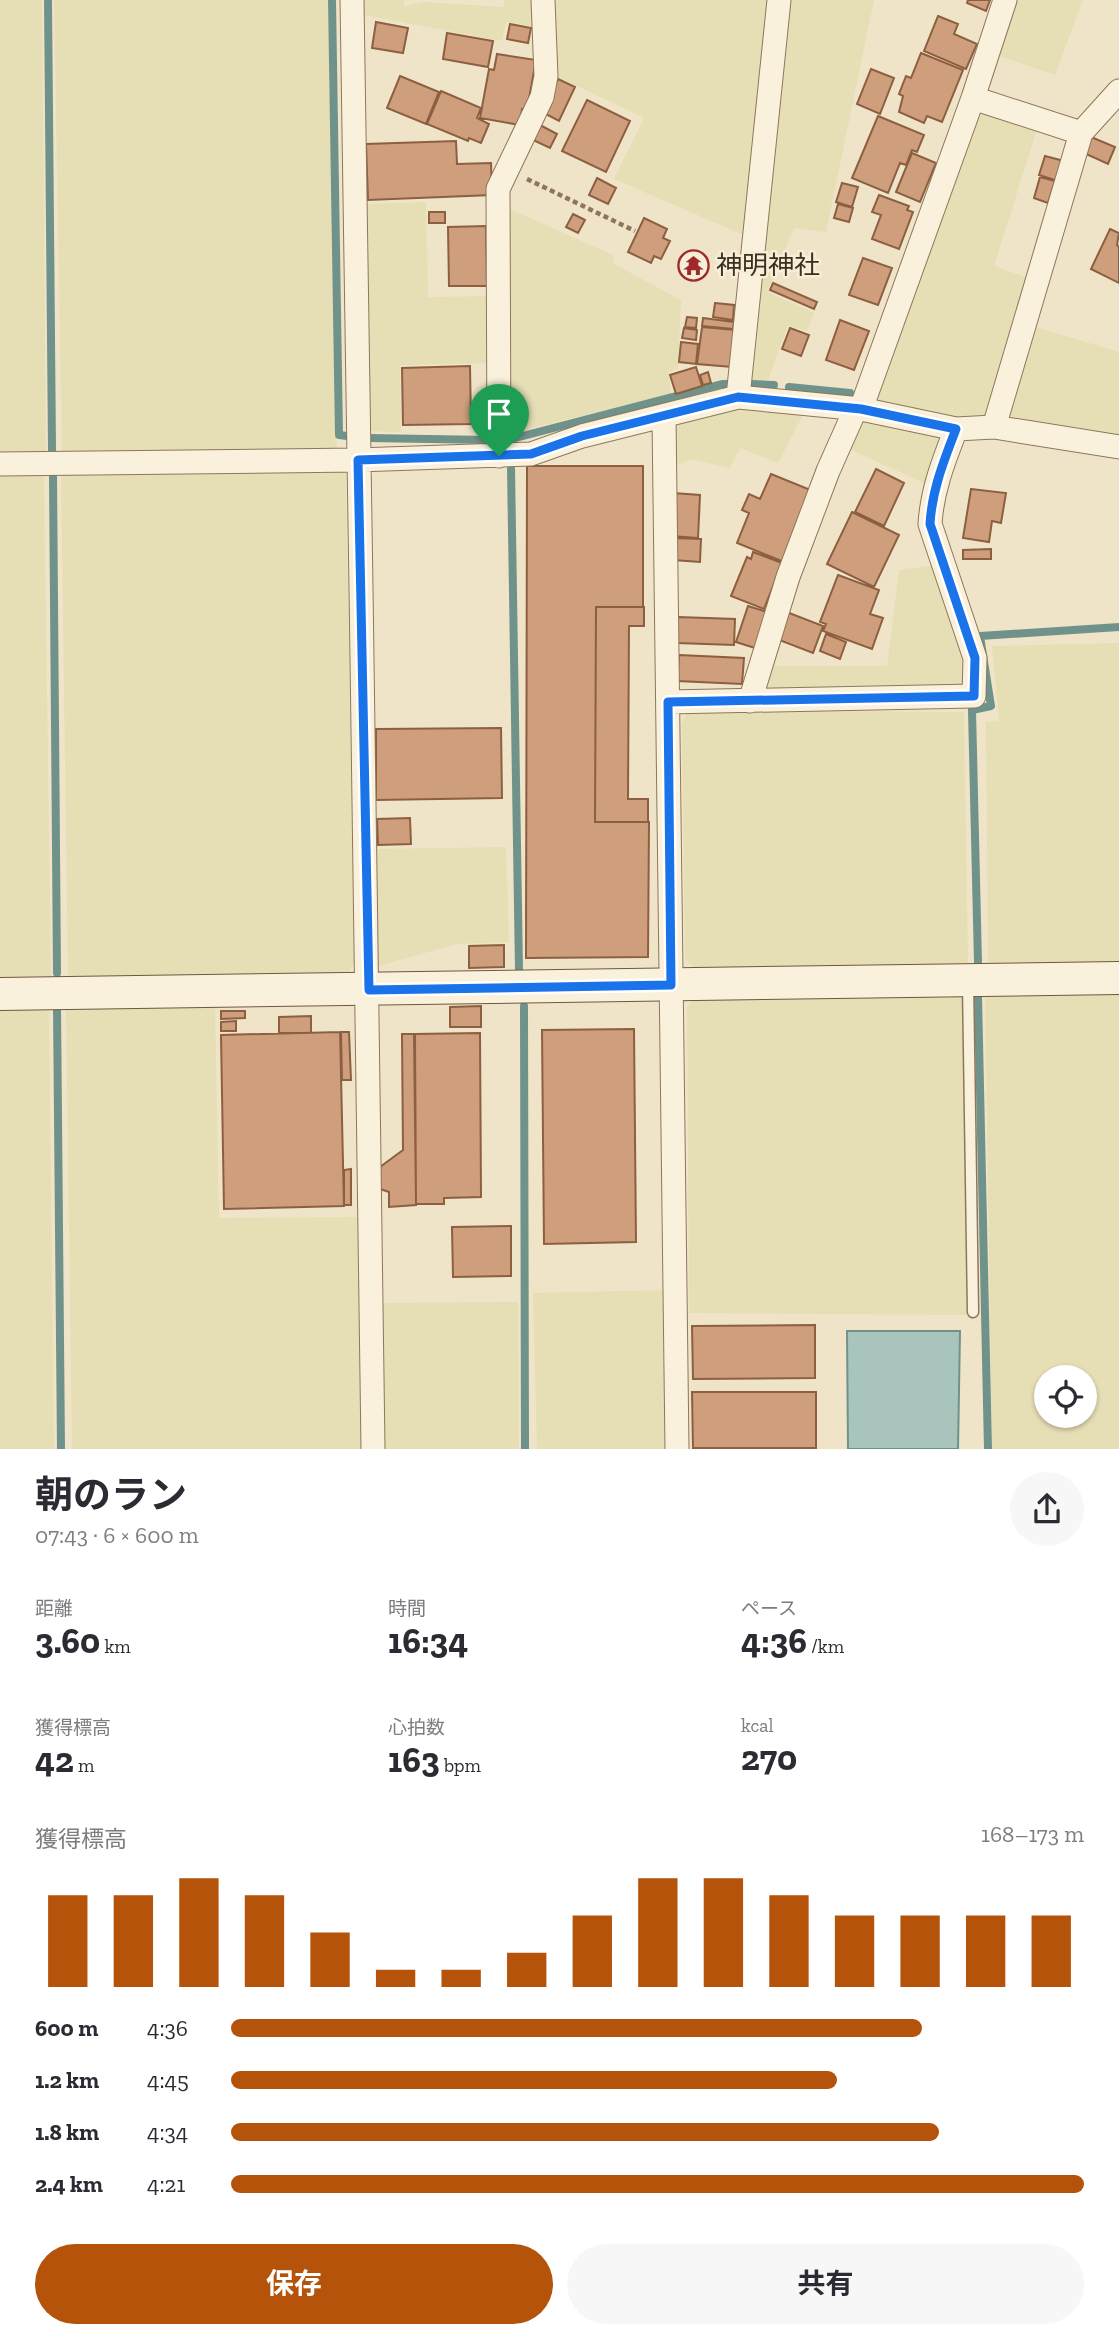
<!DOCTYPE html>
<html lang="ja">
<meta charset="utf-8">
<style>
body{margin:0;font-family:"Zilla Slab","Noto Sans JP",serif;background:#f7f7f7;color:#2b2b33;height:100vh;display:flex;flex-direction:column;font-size:26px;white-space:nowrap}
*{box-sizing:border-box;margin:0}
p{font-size:23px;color:#7c7c81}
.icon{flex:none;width:38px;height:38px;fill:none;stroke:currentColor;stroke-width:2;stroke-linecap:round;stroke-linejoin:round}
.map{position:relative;height:1449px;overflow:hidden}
.drawer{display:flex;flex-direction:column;background:#fff;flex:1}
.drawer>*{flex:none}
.buttons{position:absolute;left:1034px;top:1365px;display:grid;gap:14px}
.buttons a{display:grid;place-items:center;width:63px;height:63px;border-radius:50%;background:#fff;box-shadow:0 2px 5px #0004;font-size:35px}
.pin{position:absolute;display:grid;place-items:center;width:60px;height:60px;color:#fff;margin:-72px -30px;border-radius:50% 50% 50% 0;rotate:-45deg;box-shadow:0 0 7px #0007}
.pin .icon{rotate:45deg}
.round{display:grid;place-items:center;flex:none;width:74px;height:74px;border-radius:37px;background:#f7f7f7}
.headline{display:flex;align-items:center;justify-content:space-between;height:119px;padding:0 35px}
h1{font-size:38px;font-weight:700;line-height:52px}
.figures{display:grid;grid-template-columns:repeat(3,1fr);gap:10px;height:119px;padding:7px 35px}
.figures div{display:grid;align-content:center}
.figures b{font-size:35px;font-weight:700}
.figures small{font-size:19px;font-weight:400}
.figures p{font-size:19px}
.chart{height:196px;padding:14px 35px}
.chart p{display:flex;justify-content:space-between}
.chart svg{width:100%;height:126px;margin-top:7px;stroke:#b45309;stroke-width:6}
.primary-button{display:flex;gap:14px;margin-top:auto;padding:14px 35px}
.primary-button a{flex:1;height:80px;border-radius:42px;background:#b45309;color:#fff;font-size:28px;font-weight:700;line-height:80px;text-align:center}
.primary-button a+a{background:#f7f7f7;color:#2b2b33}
ul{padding:0 35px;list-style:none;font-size:23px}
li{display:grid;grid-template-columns:112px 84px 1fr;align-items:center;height:52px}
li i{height:18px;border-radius:9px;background:#b45309}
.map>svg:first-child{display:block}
.farmland{fill:#e6deb5;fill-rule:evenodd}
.water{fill:#a9c4bc;stroke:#6f938a;stroke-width:2}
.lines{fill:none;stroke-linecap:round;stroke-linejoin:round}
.stream{stroke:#6f938a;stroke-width:8}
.building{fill:#cf9f7d;stroke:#8d5f41;stroke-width:2}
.lane-casing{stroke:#8d765c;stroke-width:13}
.street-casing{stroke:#8d765c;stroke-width:25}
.secondary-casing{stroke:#6f573f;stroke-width:34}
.path{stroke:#8d765c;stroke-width:4.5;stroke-dasharray:5 3.5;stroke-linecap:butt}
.lane{stroke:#faf1dc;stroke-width:10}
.street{stroke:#faf1dc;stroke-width:23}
.secondary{stroke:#faf1dc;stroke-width:32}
.route-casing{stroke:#fff;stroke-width:14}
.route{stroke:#1a73e8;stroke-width:9}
.labels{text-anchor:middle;stroke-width:5;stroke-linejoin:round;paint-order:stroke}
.poi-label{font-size:26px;fill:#3d2e20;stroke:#f7eed8;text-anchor:start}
</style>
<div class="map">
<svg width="1119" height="1449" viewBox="0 0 1119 1449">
<rect width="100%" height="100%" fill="#f0e4c8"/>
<path class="farmland" d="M0 0H42L46 454 0 455Z
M54 0H328L337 449 62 454Z
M363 0H404V6L424 2 504 7V0H536L538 27 506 22 502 41 364 15Z
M547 0H771L746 236 614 179 644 118 550 73Z
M786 0H874L826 232 794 228 767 292 814 313 807 331 788 325 768 380H750Z
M1018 0H1083L1055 75 999 56Z
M993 112 1038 126 994 266 1031 279 988 414 978 421 888 407 877 397 976 114Z
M426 202 428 297 493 296 494 363 400 365 401 432 366 431 365 204Z
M505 207 613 255 614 264 681 300 678 369 668 372 671 394 507 434Z
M1033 326 1119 352V438L1011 423 1006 416Z
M736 407 804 413 778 463 740 448 730 468 691 459 671 468 672 425 713 412Z
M866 421 937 435 940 444 926 484 845 447 860 422Z
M338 469 346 475 354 964 346 977 68 979 61 474Z
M0 475H44L51 979 0 980Z
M938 565 968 663 964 687 758 689 767 666H887L899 570Z
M1119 643V964L988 966 986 722 999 721 992 646Z
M689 710 964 712 968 966 697 970 685 959 682 722Z
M506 847 509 942 457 944 375 967 373 849Z
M1119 993V1449H992L985 994ZM1046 1377H1085V1416H1046Z
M962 995 969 1315 689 1313 687 1007 696 998Z
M215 1007 219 1218 361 1217 363 1449H72L66 1009Z
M49 1009 54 1449H0V1010Z
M670 1290V1449H537L533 1293Z
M518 1302 519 1449H381L378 1303Z"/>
<path class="water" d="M847 1331H960L958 1449H848Z"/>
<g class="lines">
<path class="stream" d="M48 0 52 450
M332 0 339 435 347 436
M752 384 774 385
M789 387 850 393
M368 438 490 440
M508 440 722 384H731
M511 468 519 970
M53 476 57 973
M978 963 972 710 991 706 980 636 1119 627
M978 996 988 1449
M57 1006 61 1449
M524 1006 525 1449"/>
</g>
<path class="building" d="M968 0H990L986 11 967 3Z
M938 16 958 24 954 34 977 44 966 69 924 51Z
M376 22 408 28 403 53 372 48Z
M510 24 531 28 528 43 507 39Z
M447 33 493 41 488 67 443 59Z
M921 53 963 70 942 122 927 116 924 123 899 112 903 96 899 94 906 76 911 78Z
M497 54 536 60 527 110 522 109 520 125 480 118 489 69 494 70Z
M871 69 894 78 880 114 857 104Z
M400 76 439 92 426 124 387 108Z
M558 79 575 87 559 121 542 112Z
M441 91 481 108 477 118 489 124 481 143 469 138 468 141 427 124Z
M587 100 630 121 606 172 562 151Z
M878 116 924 135 917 152 912 150 906 165 900 163 888 193 852 178Z
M538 124 557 134 550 148 531 139Z
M1091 137 1115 147 1108 164 1084 153Z
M456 141 457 164 491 163 492 195 368 200 366 144Z
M912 153 936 163 920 202 896 192Z
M1045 156 1064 161 1058 181 1039 175Z
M1040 177 1055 181 1048 203 1034 198Z
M597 178 616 188 608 204 589 195Z
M842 183 858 187 852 207 836 202Z
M879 195 909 206 907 210 913 212 899 249 872 239 881 215 872 212Z
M838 204 853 208 849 222 834 218Z
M429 212H445V223H429Z
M573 214 585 220 578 233 566 227Z
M644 218 667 229 663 238 670 241 661 259 654 256 651 263 628 252Z
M486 226 487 286H449L448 227Z
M1110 229 1119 233 1117 245 1119 247V283L1091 269Z
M691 251 705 258 695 278 681 272Z
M863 258 892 268 878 305 849 295Z
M773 283 817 302 814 309 770 290Z
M715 303 734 305 733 320 713 317Z
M687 317 697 318 696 328 685 327Z
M703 318 734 322 733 329 702 326Z
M840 320 869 331 854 370 826 360Z
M702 327 736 330 732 367 697 364Z
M684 328 697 330 696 340 682 338Z
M790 328 809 335 801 356 782 349Z
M681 342 698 344 696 364 679 362Z
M470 366 471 424 403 425 402 368Z
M696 367 702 386 676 394 670 375Z
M708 372 711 383 703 385 700 375Z
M527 466H643V607H596L595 822H649L648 957 526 958Z
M876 469 904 483 884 526 855 512Z
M771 474 813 491 784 562 737 543 749 513 742 510 749 494 760 499Z
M971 489 1006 493 1001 523 992 521 989 542 963 538Z
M673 493 700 495 698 538 671 536Z
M852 512 899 535 874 587 827 564Z
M673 538 701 539 700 562 673 560Z
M991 549V559H963V550Z
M753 552 782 563 764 609 731 596 747 557 751 559Z
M838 575 879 590 870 614 883 618 872 649 823 631 826 624 820 622Z
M748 606 767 612 755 648 736 642Z
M596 607H644V626H629L628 799H648V822H595Z
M784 611 823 626 813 653 774 638Z
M678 617 735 619 734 645 677 643Z
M826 634 846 642 840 659 820 651Z
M679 655 744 658 742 684 677 681Z
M501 728 502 798 376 800V729Z
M410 818 411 844 378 845 377 819Z
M504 945V967L469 968V946Z
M481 1006V1027H450V1007Z
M221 1011H245V1018L221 1019Z
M311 1016V1033H279V1017Z
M236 1021V1031H221V1022Z
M634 1029 636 1242 544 1244 542 1030Z
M340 1032 344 1206 224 1209 221 1035Z
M341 1032H349L351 1080H342Z
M480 1033 481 1197 444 1198V1204H416L415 1034Z
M402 1034H414L416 1205 389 1207V1192L380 1189V1167L403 1150Z
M351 1169V1205H344V1170Z
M511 1226V1276L453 1277 452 1227Z
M815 1325V1378L693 1379 692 1326Z
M692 1392H816V1448H693Z"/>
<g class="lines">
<defs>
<path id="lane" d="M968 983 973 1312"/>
<path id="street" d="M352 0C358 483 369 966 373 1449
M973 98 1081 133
M738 397 779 0
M861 409 973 98 1005 0
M664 417 677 1449
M994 427 1081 133 1119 91
M499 456 498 189 542 97 546 76 543 0
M0 464 357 460 531 454 582 436 738 397 861 409 956 429 994 427 1119 447
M750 701 788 577 828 471 856 408
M668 702 974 696 975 658 930 524C932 490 944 460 956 429"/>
<path id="secondary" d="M0 994 1119 978"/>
</defs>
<use href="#lane" class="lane-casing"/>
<use href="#street" class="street-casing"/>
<use href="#secondary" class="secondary-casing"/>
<path class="path" d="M527 179 635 231"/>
<use href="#lane" class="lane"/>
<use href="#street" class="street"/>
<use href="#secondary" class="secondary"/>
</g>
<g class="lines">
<defs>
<path id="route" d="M738 397 861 409 956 429C944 460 932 490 930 524L975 658 974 696 668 702 671 985 369 990 358 460 531 454 582 436Z"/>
</defs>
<use href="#route" class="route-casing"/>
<use href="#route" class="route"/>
</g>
<defs>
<symbol id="temple-ring" viewBox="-11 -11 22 22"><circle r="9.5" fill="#f7eed8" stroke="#9e2a2b" stroke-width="1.5"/><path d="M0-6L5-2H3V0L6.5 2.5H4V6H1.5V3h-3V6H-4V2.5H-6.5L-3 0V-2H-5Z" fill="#9e2a2b"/></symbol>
</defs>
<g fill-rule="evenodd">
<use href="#temple-ring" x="676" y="248" width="35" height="35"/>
</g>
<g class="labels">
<g class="poi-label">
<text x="716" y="274">神明神社</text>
</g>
</g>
</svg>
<div class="buttons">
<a><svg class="icon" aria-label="locate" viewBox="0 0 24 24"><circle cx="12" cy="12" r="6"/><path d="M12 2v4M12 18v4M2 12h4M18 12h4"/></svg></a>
</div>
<div class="pin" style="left:499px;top:456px;background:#1e9e55"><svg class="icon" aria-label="arrive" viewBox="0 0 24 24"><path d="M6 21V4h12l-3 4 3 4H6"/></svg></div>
</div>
<section class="drawer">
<div class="headline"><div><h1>朝のラン</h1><p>07:43 · 6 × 600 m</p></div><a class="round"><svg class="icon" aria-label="share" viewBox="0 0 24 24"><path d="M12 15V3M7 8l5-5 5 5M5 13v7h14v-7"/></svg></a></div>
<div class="figures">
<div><p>距離</p><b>3.60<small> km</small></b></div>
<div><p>時間</p><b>16:34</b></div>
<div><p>ペース</p><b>4:36<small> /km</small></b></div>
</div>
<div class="figures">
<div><p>獲得標高</p><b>42<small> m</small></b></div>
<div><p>心拍数</p><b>163<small> bpm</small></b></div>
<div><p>kcal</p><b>270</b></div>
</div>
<div class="chart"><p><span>獲得標高</span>168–173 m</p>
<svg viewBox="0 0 160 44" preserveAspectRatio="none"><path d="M5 44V12M15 44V12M25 44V6M35 44V12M45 44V25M55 44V38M65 44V38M75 44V32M85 44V19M95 44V6M105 44V6M115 44V12M125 44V19M135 44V19M145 44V19M155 44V19"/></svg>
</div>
<ul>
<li><b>600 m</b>4:36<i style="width:81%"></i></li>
<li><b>1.2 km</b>4:45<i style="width:71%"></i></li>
<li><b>1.8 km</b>4:34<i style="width:83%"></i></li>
<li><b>2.4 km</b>4:21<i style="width:100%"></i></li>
</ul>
<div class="primary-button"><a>保存</a><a>共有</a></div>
</section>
